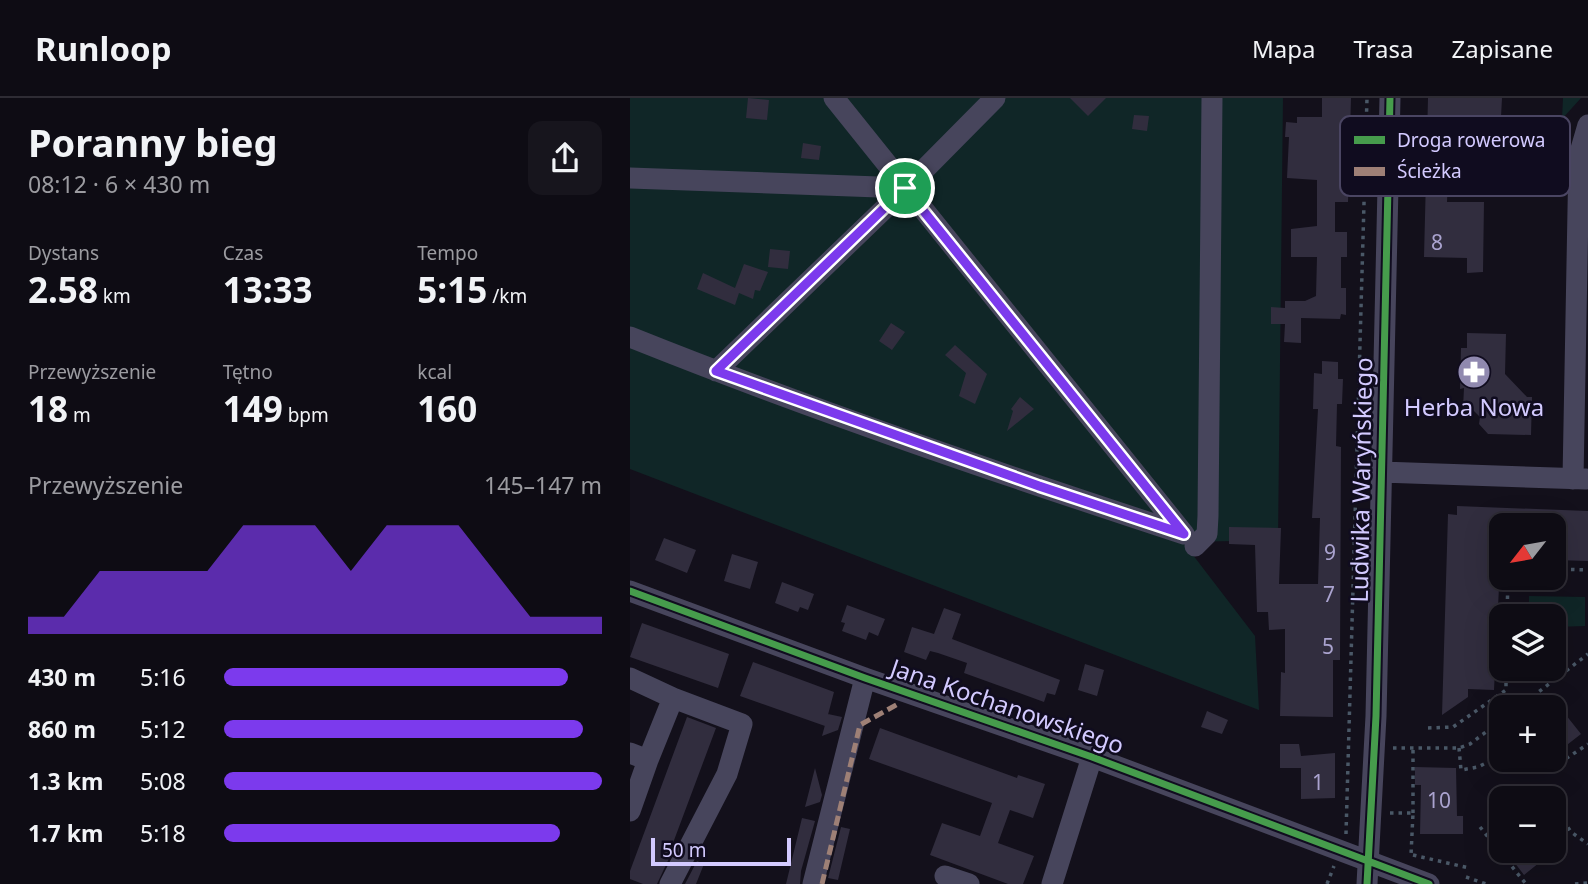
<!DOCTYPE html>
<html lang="pl">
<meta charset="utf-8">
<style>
body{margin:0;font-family:"Noto Sans",sans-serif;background:#17151d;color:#f1f3f6;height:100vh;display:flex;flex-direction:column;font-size:26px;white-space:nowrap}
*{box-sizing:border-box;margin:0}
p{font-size:23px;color:#9b9ba0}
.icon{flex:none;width:38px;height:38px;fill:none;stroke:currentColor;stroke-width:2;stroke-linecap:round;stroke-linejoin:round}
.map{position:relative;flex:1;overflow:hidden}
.panel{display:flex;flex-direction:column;background:#0e0c14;width:630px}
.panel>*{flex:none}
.needle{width:46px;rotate:239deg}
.controls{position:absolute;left:859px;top:415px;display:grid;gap:14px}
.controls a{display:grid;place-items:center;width:77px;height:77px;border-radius:14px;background:#0e0c14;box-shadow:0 7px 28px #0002,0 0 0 2px #2e2c34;font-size:35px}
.scale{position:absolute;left:21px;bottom:18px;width:140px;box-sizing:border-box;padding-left:7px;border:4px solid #d3caff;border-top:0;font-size:19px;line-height:24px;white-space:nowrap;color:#d3caff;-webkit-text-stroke:5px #100c1f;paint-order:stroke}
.pin{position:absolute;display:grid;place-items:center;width:60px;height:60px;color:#fff;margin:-30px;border:4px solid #fff;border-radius:50%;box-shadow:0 2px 7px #0007}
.round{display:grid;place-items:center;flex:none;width:74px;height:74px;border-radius:14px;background:#17151d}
.head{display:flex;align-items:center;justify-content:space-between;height:119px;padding:0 28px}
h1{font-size:38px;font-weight:700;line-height:52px}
.metrics{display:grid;grid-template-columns:repeat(3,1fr);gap:10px;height:119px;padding:7px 28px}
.metrics div{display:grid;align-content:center}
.metrics b{font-size:35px;font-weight:700}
.metrics small{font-size:19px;font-weight:400}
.metrics p{font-size:19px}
.chart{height:196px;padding:14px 28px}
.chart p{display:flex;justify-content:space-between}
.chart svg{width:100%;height:126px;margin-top:7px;fill:#7c3aed;opacity:.7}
ul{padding:0 28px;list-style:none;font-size:23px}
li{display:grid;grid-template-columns:112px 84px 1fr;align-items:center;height:52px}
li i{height:18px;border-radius:9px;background:#7c3aed}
header{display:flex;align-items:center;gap:42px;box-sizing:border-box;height:98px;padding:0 35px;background:#0e0c14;border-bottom:2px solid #2e2c34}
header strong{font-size:33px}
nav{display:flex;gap:38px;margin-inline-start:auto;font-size:24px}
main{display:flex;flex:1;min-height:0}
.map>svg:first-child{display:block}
.green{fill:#102627}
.building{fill:#312d3e}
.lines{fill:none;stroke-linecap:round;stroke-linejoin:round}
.path{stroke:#4a5867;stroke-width:3.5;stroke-dasharray:3.5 5;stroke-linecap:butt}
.minor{stroke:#47455c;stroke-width:21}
.quiet{stroke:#9e8076;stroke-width:5;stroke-dasharray:10 5;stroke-linecap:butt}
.cycleway-casing{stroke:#100c1f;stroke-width:11}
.cycleway{stroke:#469c4c;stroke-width:7}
.route-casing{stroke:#fff;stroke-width:14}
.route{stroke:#7c3aed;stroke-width:9}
.labels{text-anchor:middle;stroke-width:5;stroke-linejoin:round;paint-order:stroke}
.number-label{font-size:21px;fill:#aaa3cf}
.poi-label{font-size:24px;fill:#d3caff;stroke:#100c1f}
.street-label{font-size:24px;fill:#d3caff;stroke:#100c1f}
.key{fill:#100c1f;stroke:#4a4562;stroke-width:2}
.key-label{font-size:19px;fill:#d3caff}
</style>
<header>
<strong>Runloop</strong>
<nav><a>Mapa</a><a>Trasa</a><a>Zapisane</a></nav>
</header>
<main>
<section class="panel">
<div class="head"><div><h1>Poranny bieg</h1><p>08:12 · 6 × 430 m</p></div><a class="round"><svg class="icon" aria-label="share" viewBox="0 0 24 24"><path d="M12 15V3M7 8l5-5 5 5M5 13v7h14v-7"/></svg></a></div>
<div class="metrics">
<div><p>Dystans</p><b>2.58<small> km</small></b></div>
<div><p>Czas</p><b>13:33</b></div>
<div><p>Tempo</p><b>5:15<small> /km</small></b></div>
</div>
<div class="metrics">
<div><p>Przewyższenie</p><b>18<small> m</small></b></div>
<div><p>Tętno</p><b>149<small> bpm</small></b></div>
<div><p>kcal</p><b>160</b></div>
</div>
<div class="chart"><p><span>Przewyższenie</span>145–147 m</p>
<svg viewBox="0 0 160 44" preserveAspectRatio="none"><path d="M0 44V38L10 38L20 22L30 22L40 22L50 22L60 6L70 6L80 6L90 22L100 6L110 6L120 6L130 22L140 38L150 38L160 38V44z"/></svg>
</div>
<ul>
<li><b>430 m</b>5:16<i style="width:91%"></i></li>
<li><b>860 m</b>5:12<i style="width:95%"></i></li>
<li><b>1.3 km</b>5:08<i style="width:100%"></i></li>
<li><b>1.7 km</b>5:18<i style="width:89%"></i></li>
</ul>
</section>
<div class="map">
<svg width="958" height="786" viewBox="0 0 958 786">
<rect width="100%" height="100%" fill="#13101b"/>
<path class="green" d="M0 0H653L648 442 553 444 625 538 629 612 0 371Z
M933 0H951L932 21Z
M899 498 955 499V528L924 529V518H899Z"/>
<path class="building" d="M118 0 139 2 137 22 116 20Z
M440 0H476L458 18Z
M692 0H721L718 104H705V134H717V159H711V190H716V217L711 216 710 221 671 220V245L654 244 655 226H641V209L655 210V203H675L686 198 687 159H661V131L687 128V82L657 80 659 39H655L656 24 667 25V19H692Z
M798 0H872L871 19H863L862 34 824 33 823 56 819 55 817 104H854L853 174 837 175V160L794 159Z
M504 17 519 18 517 33 502 31Z
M173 45 191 48 189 62 171 60Z
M140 151 160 153 158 171 138 169Z
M114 166 138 174 130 193 125 192 123 201 109 195 105 207 67 191 73 175 105 190Z
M261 225 275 234 262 252 249 243Z
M837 235 876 236 875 276 897 299H902L901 337 858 336 849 326 850 319 841 310H833L834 290 830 291 831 250H837Z
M325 247 357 276 345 306 329 298 336 275 315 257Z
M692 263 708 264V281H713L712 306H707L706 348 711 349 710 562H703V619L650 618 651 574 655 575V531L639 532 638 514H627L625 447 599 446V429L651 430 649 486H688L690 420H682L688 311H683L684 275 692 276Z
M390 299 404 311 377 333 383 313 381 311Z
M827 408 958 413V463L924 462V427H872L864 592 838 591V599L812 617 818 416 827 417Z
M34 440 66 452 57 475 25 462Z
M102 456 128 464 120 491 94 483Z
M152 484 184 496 178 512 170 509 168 514 145 505Z
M217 507 255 521 248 538 239 534 236 542 212 533 215 525 211 524Z
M314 510 331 516 322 541 430 582 425 597 417 595 414 604 334 575 337 565 308 555 300 553 296 562 274 554 282 529 304 536Z
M12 525 99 556 88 590 0 559Z
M123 564 204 594 195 628 110 598Z
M455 566 474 572 467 598 448 592Z
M924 602 951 636 924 657Z
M577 613 598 622 592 636 571 629Z
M198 616 212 619 208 632 192 638Z
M57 619 86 630 40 753 42 754 27 786H13L0 781V773Z
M250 630 387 680 388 677 415 686 403 720 380 712 368 745 404 758 393 786H378L300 757 312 725 350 738 362 705 239 661Z
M650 646H669L671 658 705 655V700L671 701V670H650Z
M785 669 826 670 827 718H833V736H790L791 687H785Z
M185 670 192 697 190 704 175 709Z
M172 720 185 723 171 773 170 786H156Z
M211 729 220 731 208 782 198 780Z
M875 752H925L894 777Z
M67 763 74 766 66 786H55Z"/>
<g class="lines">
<path class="path" d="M924 471 958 472
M877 518 878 480
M889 609 958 556
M798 630 823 629 876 592V570
M763 650H829L840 646 872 622
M829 650 831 672 848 669 872 657
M910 662 919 672 958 646
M918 698 919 700
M924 708 941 734 958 746
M760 715H783L781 757
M783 715V651
M850 729 896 786
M716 736 737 0
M783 757 839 770
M836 779 856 786
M697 786 704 768
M945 786 958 785"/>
<path class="minor" d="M204 0 554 436
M0 80 276 90 86 273
M276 90 365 0
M0 239C182 312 368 375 554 436
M751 374 956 381
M943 381 949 58 958 27
M565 448 577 436 578 418 582 0
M0 493 235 580 462 659 799 786
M0 580 43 600 18 662 0 655
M0 713 18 662
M315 778 339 786
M40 786 97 676 112 626 43 600
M183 786 235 580
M422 786 462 659
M737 786 746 618 760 0"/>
<path class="quiet" d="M192 786 230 627 268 606"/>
<defs>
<path id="cycleway" d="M0 493 235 580 462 659 799 786
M737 786 746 618 760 0"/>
</defs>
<use href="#cycleway" class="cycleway-casing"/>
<use href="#cycleway" class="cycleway"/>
</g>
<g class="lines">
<defs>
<path id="route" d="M275 90 554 436 409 388 86 273Z"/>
</defs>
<use href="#route" class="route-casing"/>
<use href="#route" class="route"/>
</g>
<defs>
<symbol id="pharmacy-disc" viewBox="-11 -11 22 22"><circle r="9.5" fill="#9089af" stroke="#100c1f"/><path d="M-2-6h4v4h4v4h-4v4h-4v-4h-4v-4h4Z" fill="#fff"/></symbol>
</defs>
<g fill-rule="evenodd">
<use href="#pharmacy-disc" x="825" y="255" width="38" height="38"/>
</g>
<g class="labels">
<g class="number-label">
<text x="807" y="152">8</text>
<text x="700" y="462">9</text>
<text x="699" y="504">7</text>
<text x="698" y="556">5</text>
<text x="688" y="692">1</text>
<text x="809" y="710">10</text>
</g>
<g class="poi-label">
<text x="844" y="318">Herba Nowa</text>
</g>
<g class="street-label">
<text transform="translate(732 382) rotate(-89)" y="8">Ludwika Waryńskiego</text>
<text transform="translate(377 609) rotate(19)" y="8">Jana Kochanowskiego</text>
</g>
</g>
<rect x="710" y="18" width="230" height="80" rx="10" class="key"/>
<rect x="724" y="38" width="31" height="8" fill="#469c4c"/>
<rect x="724" y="69" width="31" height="9" fill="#9e8076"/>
<g class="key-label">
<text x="767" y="49">Droga rowerowa</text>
<text x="767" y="80">Ścieżka</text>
</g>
</svg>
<div class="controls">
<a><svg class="needle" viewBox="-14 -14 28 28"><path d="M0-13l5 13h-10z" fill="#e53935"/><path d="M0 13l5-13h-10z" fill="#9b9ba0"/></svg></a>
<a><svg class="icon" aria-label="layers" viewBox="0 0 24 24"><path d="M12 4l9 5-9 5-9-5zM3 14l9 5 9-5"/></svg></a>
<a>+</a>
<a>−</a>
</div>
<div class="scale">50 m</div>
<div class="pin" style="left:275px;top:90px;background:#1e9e55"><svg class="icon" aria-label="arrive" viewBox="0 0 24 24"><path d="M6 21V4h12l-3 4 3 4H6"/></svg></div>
</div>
</main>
